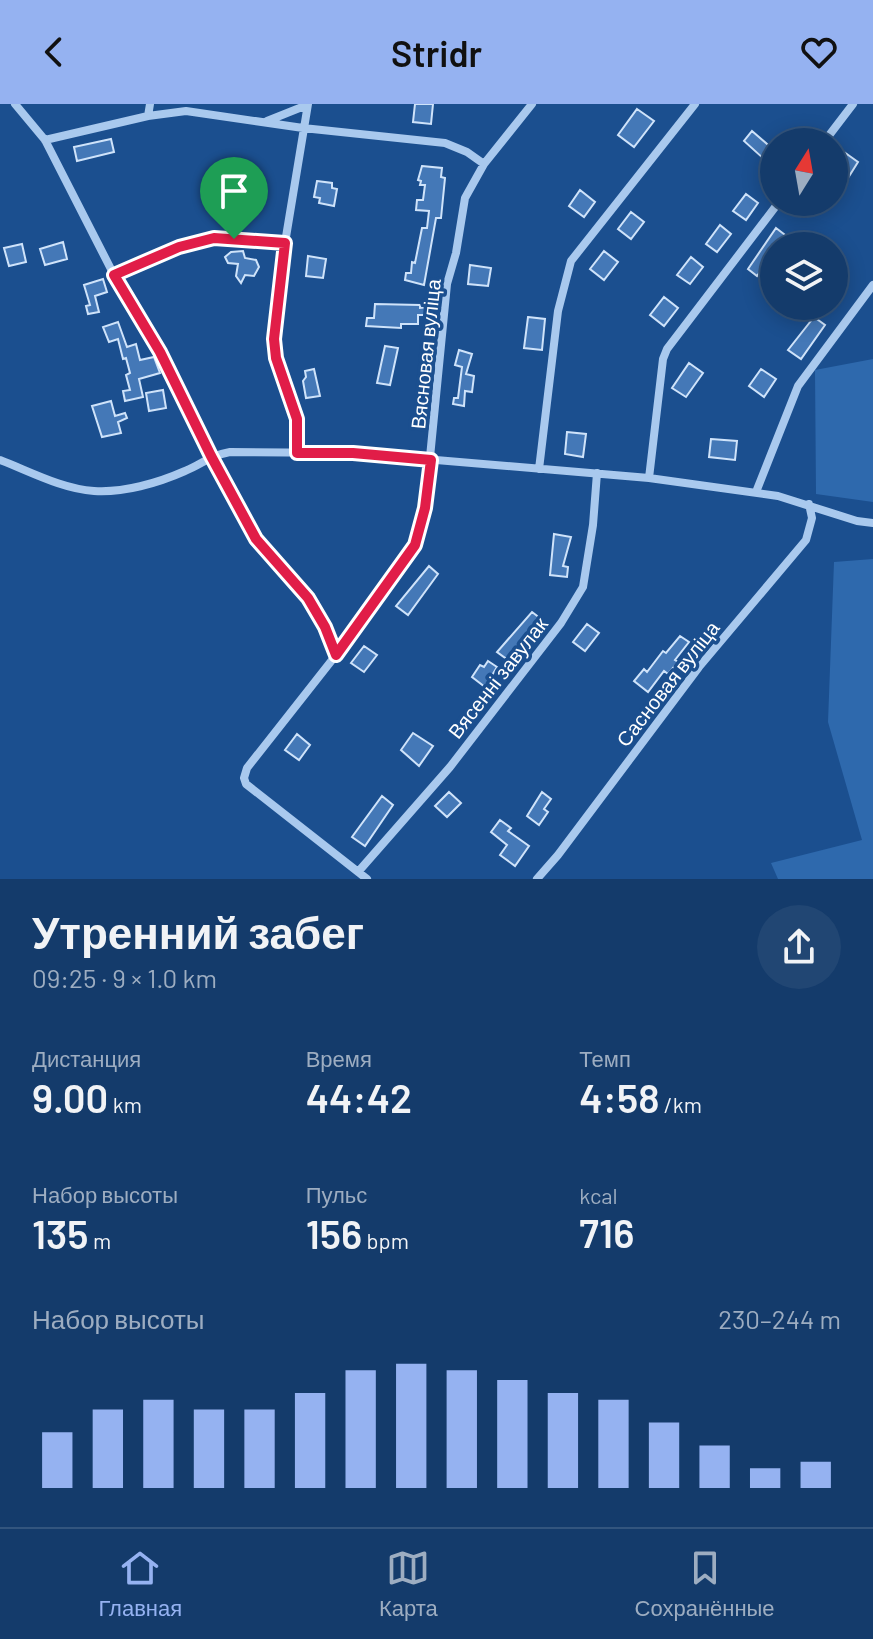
<!DOCTYPE html>
<html lang="ru">
<meta charset="utf-8">
<style>
body{margin:0;font-family:Barlow,sans-serif;background:#214673;color:#f1f3f6;height:100vh;display:flex;flex-direction:column;font-size:30px;white-space:nowrap}
*{box-sizing:border-box;margin:0}
p{font-size:26px;color:#9dadc1}
.icon{flex:none;width:44px;height:44px;fill:none;stroke:currentColor;stroke-width:2;stroke-linecap:round;stroke-linejoin:round}
.map{position:relative;height:775px;overflow:hidden}
.panel{display:flex;flex-direction:column;background:#143b6b;flex:1}
.panel>*{flex:none}
.needle{width:52px;rotate:11deg}
.tools{position:absolute;left:760px;top:24px;display:grid;gap:16px}
.tools a{display:grid;place-items:center;width:88px;height:88px;border-radius:50%;background:#143b6b;box-shadow:0 4px 20px #0003,0 0 0 2px #33557e;font-size:40px}
.pin{position:absolute;display:grid;place-items:center;width:68px;height:68px;color:#fff;margin:-82px -34px;border-radius:50% 50% 50% 0;rotate:-45deg;box-shadow:0 0 8px #0007}
.pin .icon{rotate:45deg}
.round{display:grid;place-items:center;flex:none;width:84px;height:84px;border-radius:42px;background:#214673}
.head{display:flex;align-items:center;justify-content:space-between;height:136px;padding:0 32px}
h1{font-size:44px;font-weight:600;line-height:60px}
.metrics{display:grid;grid-template-columns:repeat(3,1fr);gap:12px;height:136px;padding:8px 32px}
.metrics div{display:grid;align-content:center}
.metrics b{font-size:40px;font-weight:600}
.metrics small{font-size:22px;font-weight:400}
.metrics p{font-size:22px}
.chart{height:224px;padding:16px 32px}
.chart p{display:flex;justify-content:space-between}
.chart svg{width:100%;height:144px;margin-top:8px;stroke:#95b2f1;stroke-width:6}
header{display:flex;justify-content:space-between;align-items:center;height:104px;padding:0 32px;background:#95b2f1;color:#111;font-size:36px;font-weight:600}
.dock{display:flex;justify-content:space-around;align-items:center;height:112px;border-top:2px solid #33557e;background:#143b6b;font-size:22px;color:#9dadc1}
.dock a{display:grid;justify-items:center;gap:4px}
.dock .active{color:#95b2f1}
.map>svg:first-child{display:block}
.green{fill:#2e69ad}
.building{fill:#4478b7;stroke:#cfe3fa;stroke-width:2}
.lines{fill:none;stroke-linecap:round;stroke-linejoin:round}
.path{stroke:#a9c9ee;stroke-width:2;stroke-dasharray:4 6;stroke-linecap:butt}
.service{stroke:#a9c9ee;stroke-width:4}
.minor{stroke:#a9c9ee;stroke-width:8}
.route-casing{stroke:#fff;stroke-width:16}
.route{stroke:#e11d48;stroke-width:10}
.labels{text-anchor:middle;stroke-width:7;stroke-linejoin:round;paint-order:stroke}
.street-label{font-size:20px;fill:#fff;stroke:#1b4f8f}
</style>
<header><svg class="icon" aria-label="back" viewBox="0 0 24 24"><path d="M15 5l-7 7 7 7"/></svg>Stridr<svg class="icon" aria-label="heart" viewBox="0 0 24 24"><path d="M12 20l-8-8c-3-5 5-10 8-4 3-6 11-1 8 4z"/></svg></header>
<div class="map">
<svg width="873" height="775" viewBox="0 0 873 775">
<rect width="100%" height="100%" fill="#1b4f8f"/>
<path class="green" d="M873 255V398L816 390 815 266Z
M873 455V775H778L771 759 862 736 828 618 834 458Z"/>
<path class="building" d="M415 0H433L431 20 413 18Z
M637 5 654 17 634 43 618 31Z
M752 27 774 46V64L744 37Z
M111 35 114 48 77 57 74 43Z
M844 48 858 58 848 74 842 69 834 79V62Z
M422 62 442 64 441 73 445 74 441 114H436L424 181 405 176 406 169H411L412 158 415 159 422 124H427L429 107 416 106 417 96H423L425 81H420L421 77 418 76Z
M317 77 332 79V84L337 85 334 102 319 99 320 94 314 93Z
M580 86 595 98 584 113 569 102Z
M746 90 758 99 746 116 733 107Z
M631 108 644 118 631 135 618 125Z
M720 121 731 130 717 148 706 140Z
M776 124 789 134 783 142H774V148L757 172 748 165Z
M63 138 67 155 45 161 40 145Z
M22 140 26 158 9 162 4 144Z
M243 147 245 154 256 156 259 163 254 172 245 171 241 179 236 172 238 160 228 159 225 153 231 148Z
M604 147 618 158 604 176 590 165Z
M308 152 326 155 323 174 306 172Z
M691 153 703 163 690 180 677 171Z
M470 161 491 164 488 182 468 180Z
M103 175 107 188 95 192 99 208 88 210 86 202 90 201 84 181Z
M664 193 678 204 664 222 650 211Z
M375 200 420 201V204L429 203V211H418V220H401V224L366 222 367 214H374Z
M528 213 545 215 542 246 524 244Z
M814 213 825 221 801 255 788 246Z
M118 218 127 243 136 240 140 256 154 253 160 269 139 275 143 293 125 297 123 287 130 286 126 271 130 269 126 254 123 255 118 235 109 238 103 223Z
M385 242 398 244 390 281 377 279Z
M459 246 472 250 466 270 474 272 472 288 465 287 464 302 453 300 454 294H458L462 263 455 261Z
M689 259 703 269 686 293 672 284Z
M314 265 320 292 306 294 303 277 306 273 305 267Z
M761 265 776 275 764 293 749 282Z
M163 286 166 304 149 307 146 289Z
M111 297 115 312 125 309 127 314 118 318 121 329 102 333 92 302Z
M567 328 586 330 583 353 565 350Z
M711 335 737 337 735 356 709 353Z
M554 430 571 433 563 462 568 463 567 473 550 471Z
M429 462 438 470 408 511 396 502Z
M532 508 545 518 512 559 497 548Z
M587 520 599 529 585 547 573 538Z
M680 532 689 538 675 556 678 558 668 570 664 567 648 588 634 577 644 565 647 568 663 547 666 549Z
M364 542 377 551 364 568 351 559Z
M488 557 497 563 485 583 472 573 480 561 484 563Z
M413 629 433 642 419 662 401 646Z
M297 630 310 641 299 656 285 646Z
M449 688 461 699 447 713 435 702Z
M542 688 551 695 544 705 548 708 539 721 527 712Z
M382 692 393 701 365 742 352 733Z
M500 716 511 724 508 727 529 742 515 762 500 751 507 741 491 728Z"/>
<g class="lines">
<path class="path" d="M216 361C229 386 241 415 258 437 288 476 314 494 333 542"/>
<path class="service" d="M116 170 179 143 214 134 284 139"/>
<path class="minor" d="M15 0 45 36 114 171 160 248 211 352
M150 0 148 12 186 7 303 24 445 39 467 48 484 60
M267 17 307 1
M45 36 148 12
M824 38 853 0
M297 349V315L276 254 274 235 285 139 308 0
M0 356C29 367 62 385 94 387 123 389 158 379 185 367 203 360 208 352 230 348L353 349 649 374 778 392 857 417 873 419
M539 365 558 207 571 157 695 0
M649 374 663 255 667 245 779 98
M756 388 798 282 873 181
M358 768 450 663 561 519 583 483 593 421 597 369
M367 775 246 680 244 674 247 664 336 551 415 441 425 404 447 180 456 149 465 94 484 60 532 0
M537 775 558 751 699 563 806 436 812 414 809 400"/>
</g>
<g class="lines">
<defs>
<path id="route" d="M214 134 285 139 274 235 276 254 297 315V349H353L431 356 425 404 415 441 336 551 325 523 308 494 256 435 211 352 160 248 114 171 179 143Z"/>
</defs>
<use href="#route" class="route-casing"/>
<use href="#route" class="route"/>
</g>
<g class="labels">
<g class="street-label">
<text transform="translate(426 250) rotate(-84)" y="7">Вясновая вуліца</text>
<text transform="translate(498 574) rotate(-52)" y="7">Вясенні завулак</text>
<text transform="translate(668 580) rotate(-52)" y="7">Сасновая вуліца</text>
</g>
</g>
</svg>
<div class="tools">
<a><svg class="needle" viewBox="-14 -14 28 28"><path d="M0-13l5 13h-10z" fill="#e53935"/><path d="M0 13l5-13h-10z" fill="#9dadc1"/></svg></a>
<a><svg class="icon" aria-label="layers" viewBox="0 0 24 24"><path d="M12 4l9 5-9 5-9-5zM3 14l9 5 9-5"/></svg></a>
</div>
<div class="pin" style="left:234px;top:135px;background:#1e9e55"><svg class="icon" aria-label="arrive" viewBox="0 0 24 24"><path d="M6 21V4h12l-3 4 3 4H6"/></svg></div>
</div>
<section class="panel">
<div class="head"><div><h1>Утренний забег</h1><p>09:25 · 9 × 1.0 km</p></div><a class="round"><svg class="icon" aria-label="share" viewBox="0 0 24 24"><path d="M12 15V3M7 8l5-5 5 5M5 13v7h14v-7"/></svg></a></div>
<div class="metrics">
<div><p>Дистанция</p><b>9.00<small> km</small></b></div>
<div><p>Время</p><b>44:42</b></div>
<div><p>Темп</p><b>4:58<small> /km</small></b></div>
</div>
<div class="metrics">
<div><p>Набор высоты</p><b>135<small> m</small></b></div>
<div><p>Пульс</p><b>156<small> bpm</small></b></div>
<div><p>kcal</p><b>716</b></div>
</div>
<div class="chart"><p><span>Набор высоты</span>230–244 m</p>
<svg viewBox="0 0 160 44" preserveAspectRatio="none"><path d="M5 44V27M15 44V20M25 44V17M35 44V20M45 44V20M55 44V15M65 44V8M75 44V6M85 44V8M95 44V11M105 44V15M115 44V17M125 44V24M135 44V31M145 44V38M155 44V36"/></svg>
</div>
</section>
<nav class="dock">
<a class="active"><svg class="icon" aria-label="home" viewBox="0 0 24 24"><path d="M3 11l9-7 9 7M6 9v11h12V9"/></svg>Главная</a>
<a><svg class="icon" aria-label="map" viewBox="0 0 24 24"><path d="M3 6l6-2 6 2 6-2v14l-6 2-6-2-6 2zM9 4v14M15 6v14"/></svg>Карта</a>
<a><svg class="icon" aria-label="saved" viewBox="0 0 24 24"><path d="M7 4h10v16l-5-4-5 4z"/></svg>Сохранённые</a>
</nav>
